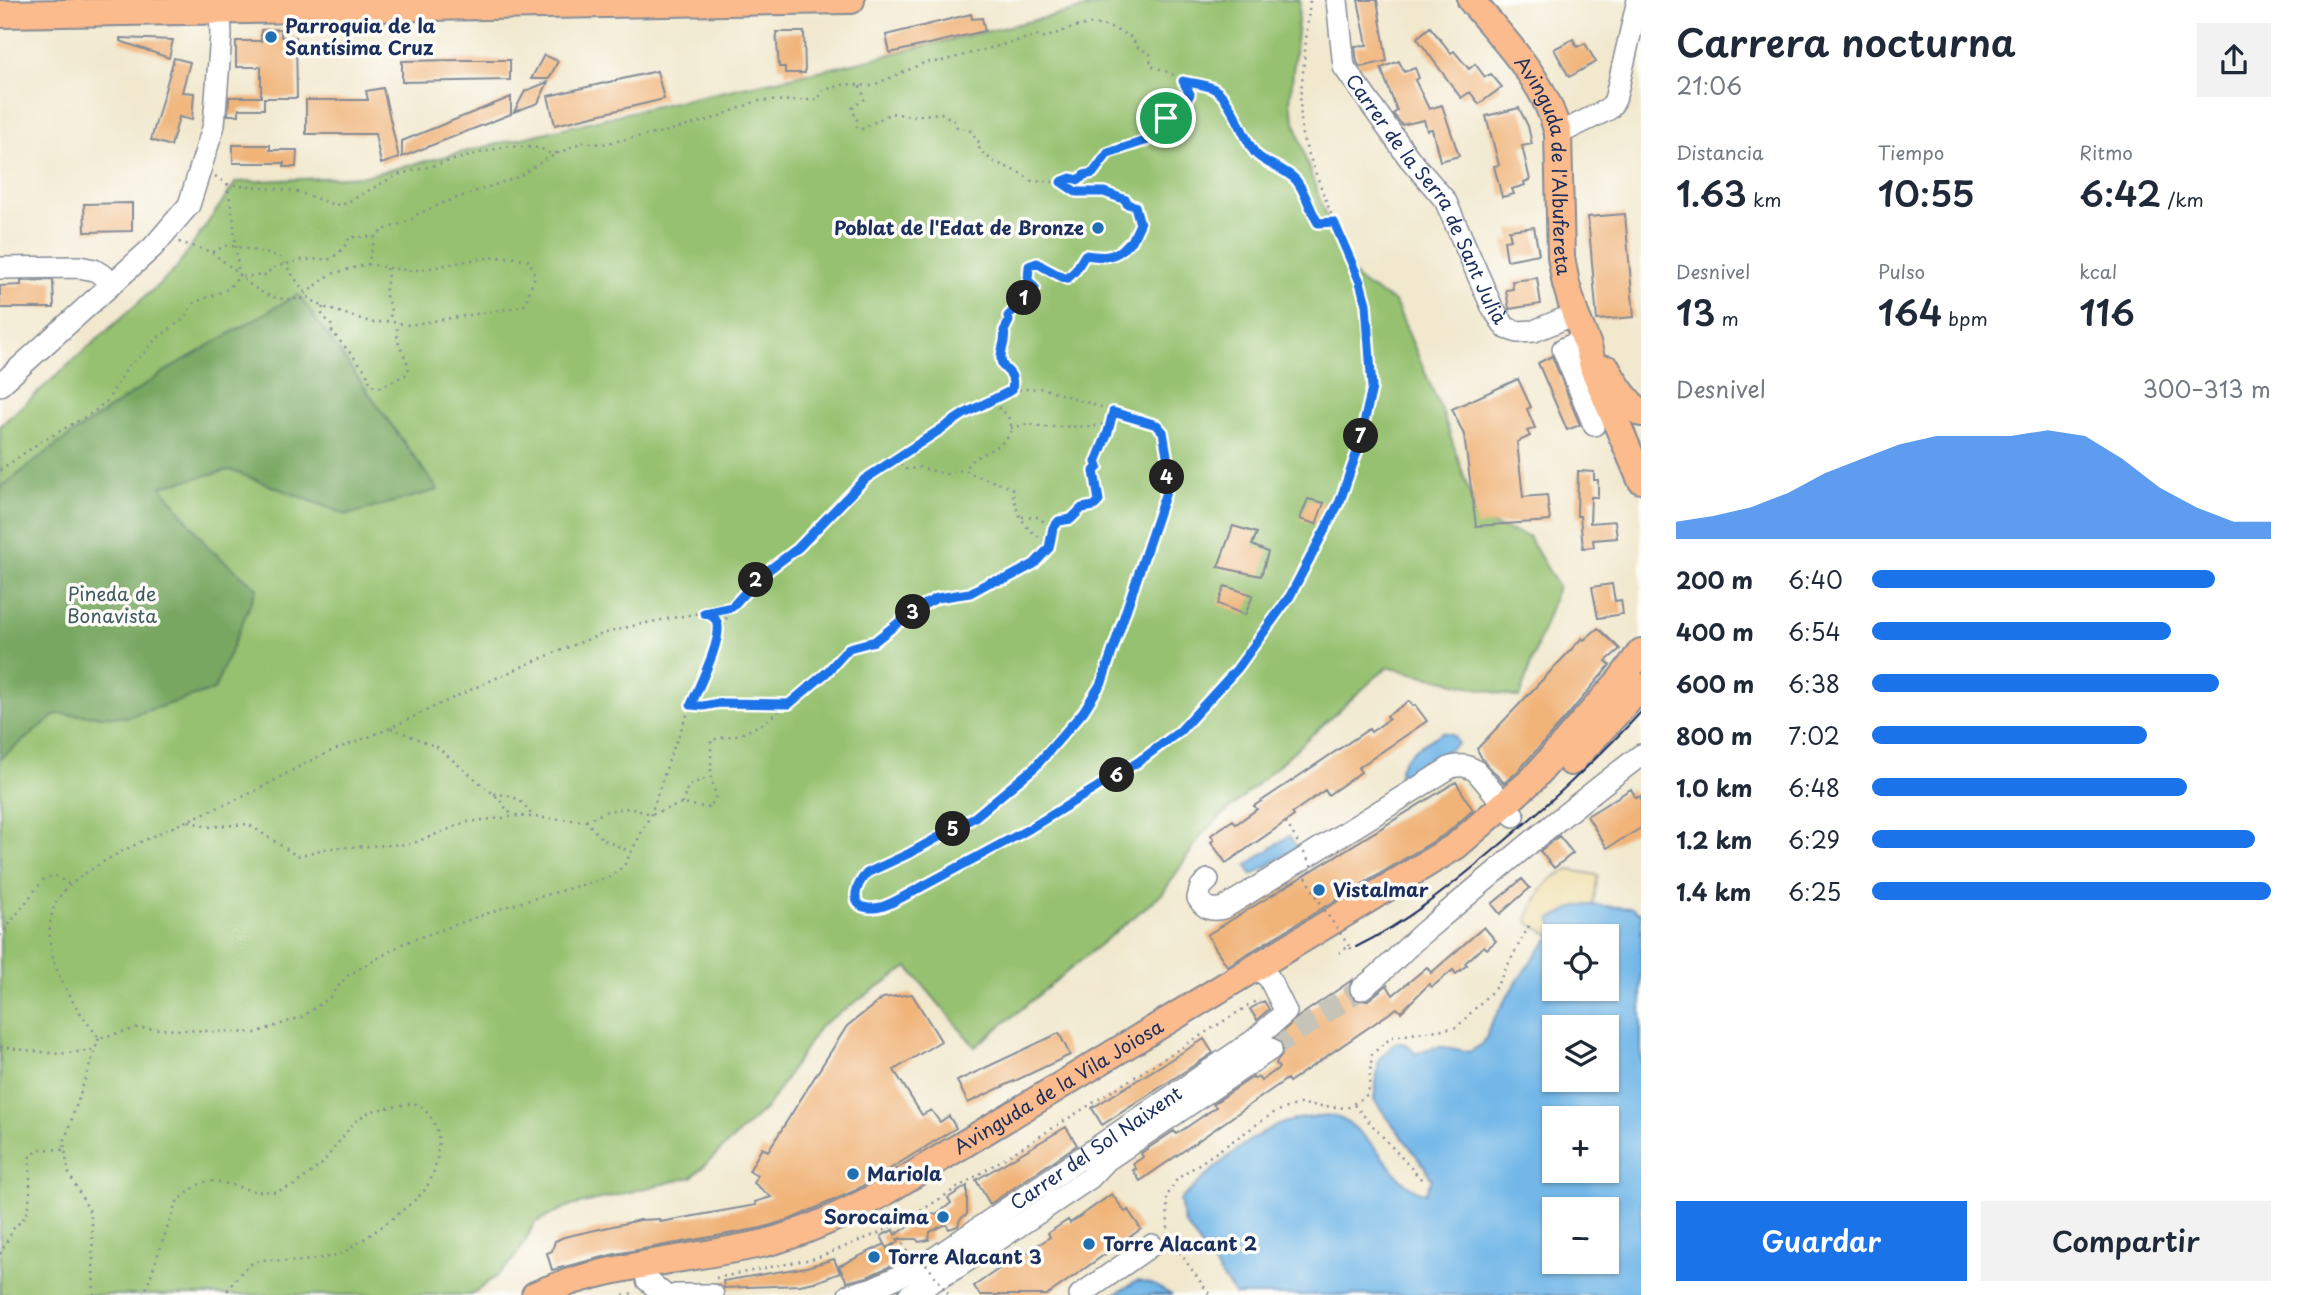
<!DOCTYPE html>
<html lang="es">
<meta charset="utf-8">
<style>
body{margin:0;font-family:"Playpen Sans",sans-serif;background:#f2f2f3;color:#1f2937;height:100vh;display:flex;flex-direction:column;font-size:26px;white-space:nowrap}
*{box-sizing:border-box;margin:0}
p{font-size:23px;color:#747a83}
.icon{flex:none;width:38px;height:38px;fill:none;stroke:currentColor;stroke-width:2;stroke-linecap:round;stroke-linejoin:round}
.map{position:relative;flex:1;overflow:hidden}
.drawer{display:flex;flex-direction:column;background:#fff;width:665px}
.drawer>*{flex:none}
.controls{position:absolute;left:1542px;top:924px;display:grid;gap:14px}
.controls a{display:grid;place-items:center;width:77px;height:77px;border-radius:0px;background:#fff;box-shadow:0 2px 5px #0004;font-size:35px}
.pin{position:absolute;display:grid;place-items:center;width:60px;height:60px;color:#fff;margin:-30px;border:4px solid #fff;border-radius:50%;box-shadow:0 2px 7px #0007}
.km{position:absolute;width:35px;height:35px;margin:-18px;border-radius:50%;background:#222;color:#fff;font-size:19px;line-height:35px;text-align:center}
.round{display:grid;place-items:center;flex:none;width:74px;height:74px;border-radius:0px;background:#f2f2f3}
.headline{display:flex;align-items:center;justify-content:space-between;height:119px;padding:0 35px}
h1{font-size:38px;font-weight:600;line-height:52px}
.figures{display:grid;grid-template-columns:repeat(3,1fr);gap:10px;height:119px;padding:7px 35px}
.figures div{display:grid;align-content:center}
.figures b{font-size:35px;font-weight:600}
.figures small{font-size:19px;font-weight:400}
.figures p{font-size:19px}
.chart{height:196px;padding:14px 35px}
.chart p{display:flex;justify-content:space-between}
.chart svg{width:100%;height:126px;margin-top:7px;fill:#1a73e8;opacity:.7}
.primary-button{display:flex;gap:14px;margin-top:auto;padding:14px 35px}
.primary-button a{flex:1;height:80px;border-radius:0px;background:#1a73e8;color:#fff;font-size:28px;font-weight:600;line-height:80px;text-align:center}
.primary-button a+a{background:#f2f2f3;color:#1f2937}
ul{padding:0 35px;list-style:none;font-size:23px}
li{display:grid;grid-template-columns:112px 84px 1fr;align-items:center;height:52px}
li i{height:18px;border-radius:9px;background:#1a73e8}
main{display:flex;flex:1;min-height:0}
.map>svg:first-child{display:block}
.green{fill:#96c16f;stroke:#587866;stroke-width:2}
.forest{fill:#78a762;stroke:#4a6b60;stroke-width:2}
.sand{fill:#eeda9e;stroke:#84847e;stroke-width:2}
.water{fill:#72b7e8;stroke:#4673a3;stroke-width:2;fill-rule:evenodd}
.building{fill:#f0b378}
.lines{fill:none;stroke-linecap:round;stroke-linejoin:round}
.minor-tunnel{stroke:#c6c3b8;stroke-width:21;stroke-dasharray:21 10;stroke-linecap:butt}
.minor-casing{stroke:#868c96;stroke-width:24}
.major-casing{stroke:#868c96;stroke-width:30}
.path{stroke:#868c96;stroke-width:2.5;stroke-dasharray:2 5;stroke-linecap:butt}
.minor{stroke:#fff;stroke-width:21}
.major{stroke:#fbbb8c;stroke-width:26}
.tram{stroke:#1b2f5e;stroke-width:2}
.path-bridge{stroke:#868c96;stroke-width:2.5;stroke-dasharray:2 5;stroke-linecap:butt}
.route-casing{stroke:#fff;stroke-width:14}
.route{stroke:#1a73e8;stroke-width:9}
.poi-dot{fill:#1f6fb2;stroke:#fdfcf7;stroke-width:2.5}
.labels{text-anchor:middle;stroke-width:7;stroke-linejoin:round;paint-order:stroke}
.poi-label{font-size:19px;font-weight:bold;fill:#1b2f5e;stroke:#fdfcf7;text-anchor:start}
.street-label{font-size:19px;fill:#1b2f5e;stroke:#fdfcf7}
.park-label{font-size:19px;fill:#405b63;stroke:#fdfcf7}
</style>
<main>
<div class="map">
<svg width="1641" height="1295" viewBox="0 0 1641 1295">
<rect width="100%" height="100%" fill="#fdfcf7"/>
<filter id="ink" filterUnits="userSpaceOnUse"><feTurbulence type="fractalNoise" baseFrequency=".0143" numOctaves="2"/><feDisplacementMap in="SourceGraphic" scale="14" xChannelSelector="R" yChannelSelector="G"/><feConvolveMatrix kernelMatrix="1 2 1 2 8 2 1 2 1" color-interpolation-filters="sRGB"/></filter>
<filter id="wash" filterUnits="userSpaceOnUse"><feTurbulence type="fractalNoise" baseFrequency=".00686" numOctaves="4" result="noise"/><feDisplacementMap in="SourceGraphic" scale="28" xChannelSelector="R" yChannelSelector="G"/><feGaussianBlur stdDeviation="1.57" result="paint"/><feColorMatrix in="noise" values="0 0 0 0 0 0 0 0 0 0 0 0 0 0 0 0 0 1.4 0 .05"/><feComposite in="paint" operator="in"/></filter>
<g filter="url(#wash)">
<rect width="100%" height="100%" fill="#f1e8ce"/>
<path class="green" d="M1120 0H1300L1290 103 1306 161 1343 262 1360 282 1395 302 1443 414 1479 521 1528 536 1558 586 1519 698 1387 667 1203 833 1163 893 975 1047 908 967 820 1026 767 1107 692 1177 567 1207 534 1223C517 1262 506 1270 471 1295H0V426L175 270 236 182 364 176 651 107 832 68Z"/>
<path class="forest" d="M298 294 438 490 347 515 230 470 161 486 209 548 257 588 214 690 127 717 57 714 0 759V488L59 443 167 370Z"/>
<path class="sand" d="M1570 870 1598 875 1593 905H1589L1551 919 1555 930 1552 936 1530 924 1527 919C1537 897 1545 876 1570 870Z"/>
<path class="water" d="M1443 732 1453 735 1458 744 1400 779C1395 755 1427 743 1443 732Z
M1289 836 1297 848 1252 875 1247 865Z
M1589 905 1632 908 1637 912H1641V1295H1235L1184 1222 1180 1200C1221 1164 1262 1116 1320 1117 1325 1117 1332 1115 1336 1117 1355 1123 1369 1142 1381 1155 1392 1169 1407 1191 1425 1193L1432 1180 1425 1167 1374 1100 1379 1059 1397 1042 1406 1044 1416 1054C1436 1043 1448 1047 1469 1052L1481 1045 1487 1036 1489 1028 1508 995 1533 958 1552 936 1554 930 1550 919 1576 906ZM1554 936H1606V989H1554ZM1554 1027H1606V1080H1554ZM1606 1118V1171H1554V1118ZM1606 1209V1262H1554V1209Z
M1137 1281 1152 1284 1172 1295H1113Z"/>
<g id="blocks">
<path class="building" d="M1358 0H1377L1387 61 1360 67 1357 62 1355 46 1367 45Z
M971 14 972 19 982 18 985 31 890 53 886 35Z
M1430 27 1451 53 1454 51 1469 69 1475 64 1485 77 1491 74 1502 87 1479 104 1470 92 1461 98 1417 38Z
M281 29V37H296L297 98H264V109H239V115H228L229 97H261V67H236V41H261V30Z
M776 32H804L805 73H785V67H779Z
M120 38 173 40 169 58 120 41Z
M1573 39 1577 47 1585 43 1596 62 1569 77 1554 49Z
M544 55 558 61 549 79H531Z
M174 58 190 62 182 92 194 93 192 120 179 117 171 146 151 140Z
M461 60H510V80L402 82V61Z
M1399 61 1404 72 1415 68 1419 78 1415 80 1429 109 1442 105 1459 156 1440 161 1432 129 1427 130 1424 120 1402 125 1393 114 1397 111 1381 68Z
M657 71 664 99 555 125 548 96Z
M548 82 538 103 514 112 525 91Z
M383 88 399 158 381 164 375 134H306V100H368L366 91Z
M511 97V114L402 157V141Z
M1519 108 1528 126 1532 144 1522 146 1530 180 1524 182 1525 185 1512 189 1514 194 1502 197 1494 166 1499 165 1486 116Z
M233 145H270V150H297L296 167H284V163H233Z
M132 203V231L85 232 84 204Z
M1625 214 1634 317 1597 320 1588 217Z
M1534 227 1539 254 1507 260 1504 241 1511 240 1509 230Z
M1537 278 1541 304 1509 309 1506 290 1513 289 1512 281Z
M53 280 54 308H0V286L21 285V281Z
M1552 356 1580 425 1567 430 1538 363Z
M1518 379 1531 407 1527 409 1535 428 1527 431 1530 436 1517 442 1523 497 1547 495 1550 521 1476 526 1464 435 1452 409Z
M1578 471 1594 472V480H1598V497H1591L1590 523 1615 521 1617 538 1593 540 1594 547 1583 548 1580 516H1577Z
M1308 499 1324 503 1316 524 1300 519Z
M1233 526 1257 533 1252 545 1268 552 1261 576 1218 567Z
M1612 584 1615 601 1621 600 1623 614 1598 618 1592 587Z
M1225 586 1253 595 1245 615 1218 604Z
M1598 628 1620 649 1606 661 1610 665 1568 715 1517 772 1504 783 1482 759 1477 749 1582 638 1584 640Z
M1409 701 1413 706 1415 705 1427 721 1358 768 1361 772 1328 795 1325 790 1292 813 1294 816 1226 863 1211 842 1214 840 1211 835 1233 820 1236 824 1257 809 1254 806 1369 729 1371 732 1389 719 1387 716Z
M1456 782 1473 810 1447 833 1227 966 1207 935Z
M1631 789 1636 798 1641 796V828L1607 848 1587 816Z
M1559 836 1573 853 1554 868 1540 851Z
M1522 879 1530 888 1500 914 1492 904Z
M1484 927 1496 941 1487 949 1484 946 1465 963 1467 965 1456 974 1453 970 1432 987 1429 984 1401 1012 1397 1008 1289 1082 1287 1079 1140 1181 1133 1170 1136 1169 1133 1164 1143 1157 1141 1153 1174 1131 1176 1134 1187 1127 1216 1107 1213 1104 1253 1077 1255 1079 1258 1077 1261 1081 1279 1068 1276 1063 1282 1055 1284 1047 1277 1037 1298 1017 1352 980 1348 991 1351 997 1357 1001 1368 1000 1387 985 1393 995 1427 967 1431 973Z
M912 994 941 1041 894 1070 922 1115 931 1110 940 1122 949 1116 956 1128 854 1191 791 1219 761 1228 615 1254 552 1270 547 1253 552 1251 555 1241 564 1237 640 1220 659 1219 660 1222 756 1205 755 1202 771 1197 754 1183 757 1176 749 1171 762 1148 768 1151 847 1026 883 998Z
M1264 1001 1269 1009 1257 1020 1250 1009Z
M1059 1033 1070 1055 968 1103 957 1081Z
M1204 1039 1213 1053 1102 1125 1092 1108Z
M1066 1127 1077 1145 990 1204 976 1180Z
M967 1186V1214L960 1219 958 1226 949 1229 946 1224 930 1232 929 1240 919 1242 916 1239H897L899 1242 887 1248 881 1236 893 1230 895 1235 930 1213 936 1215 951 1203 948 1198Z
M1112 1194 1125 1212 1128 1210 1141 1229 1047 1295H980L974 1286 1003 1266 1001 1263 1019 1251 1022 1256 1050 1237 1048 1233 1068 1220 1070 1223Z
M885 1244 895 1264 867 1277 847 1282 839 1266Z
M834 1259 840 1273 819 1281 800 1285 724 1288 723 1281 807 1267Z"/>
</g>
</g>
<g filter="url(#ink)">
<use href="#blocks" fill-opacity="0" stroke="#868c96" stroke-width="2"/>
<g class="lines">
<path class="minor-tunnel" d="M1271 1049 1361 989"/>
<defs>
<g id="minor">
<path id="s1" d="M1337 0 1344 67 1409 158 1445 200 1492 307 1506 328 1518 332 1534 331 1575 314"/>
<path d="M1558 134 1609 109 1615 100 1638 0"/>
<path d="M0 268 79 267 94 270 114 282"/>
<path d="M1585 339 1563 349 1594 425"/>
<path d="M0 385 153 247 189 205 214 125 221 35 220 11"/>
<path d="M1208 880 1201 887 1198 898C1205 909 1211 911 1224 908L1451 767C1461 765 1467 765 1476 771L1514 816"/>
<path d="M1361 989C1385 972 1403 950 1425 931 1496 871 1567 811 1641 755"/>
<path d="M647 1280 665 1295"/>
<path d="M676 1295H713"/>
<path id="s2" d="M849 1295 871 1289 926 1264 1253 1041 1286 1012 1269 978 1257 968"/>
<path d="M909 1295 956 1268 1090 1178 1107 1160 1271 1049"/>
<path d="M1080 1295 1152 1245"/>
</g>
<g id="major">
<path id="s3" d="M1471 0C1504 41 1546 81 1558 134L1561 257 1566 284 1575 314 1588 346 1594 370 1641 480"/>
<path d="M0 14 851 0"/>
<path d="M1607 369C1616 386 1626 401 1641 413"/>
<path d="M1571 762 1641 687"/>
<path id="s4" d="M535 1295C603 1264 691 1260 765 1243 807 1232 845 1214 883 1193L1456 846 1532 780 1621 679 1641 652"/>
</g>
</defs>
<use href="#minor" class="minor-casing"/>
<use href="#major" class="major-casing"/>
<path class="path" d="M1183 81C1191 83 1201 84 1210 87 1230 93 1242 137 1255 153 1264 164 1285 168 1296 180 1305 190 1310 210 1318 223L1334 222
M860 86 865 99 853 107V113L857 116V127L860 130 891 113 911 116 941 113 953 120 957 127 971 131 980 144 979 150 993 161 1022 174 1032 181 1061 182 1076 192H1104L1126 200 1127 204 1135 206C1146 230 1127 255 1101 258 1097 258 1090 255 1085 255L1076 270 1067 279C1063 278 1041 266 1037 263L1029 266 1028 280 1035 288 1008 316 1009 321 1004 331C1006 341 1000 349 1001 359 1002 374 1016 367 1012 390
M215 176 227 184 233 216 239 277 267 275 271 268 302 260 331 259 343 249 350 237H375L383 230 411 220 416 215 445 202 520 176 544 160 582 142 602 144 664 132 712 119 757 101 810 100 819 99 821 91 846 84 871 86 924 63 942 61 1039 35 1045 38C1085 22 1094 18 1133 38L1136 46 1150 54 1151 66C1170 72 1180 76 1190 94L1185 104 1166 118V134L1108 153 1093 173 1085 175 1079 180 1071 178 1061 182
M227 184 295 191 335 205 344 204 397 175 507 146 540 148 549 153H558
M179 242 212 252 228 245 279 256 309 298 323 307 374 323 387 321 409 325 524 306C528 296 531 286 535 276L530 261C496 250 451 266 417 270 404 272 381 266 368 264L375 237
M212 252C219 259 228 264 234 270 256 292 273 303 305 298L306 293 331 274 368 264
M386 268 388 277 385 293 392 313 387 321
M323 307 321 313 333 327 332 332 366 371 371 385 381 387 407 374 409 367C403 351 394 342 398 323
M1011 428 1028 424 1045 427 1098 426 1111 422 1113 413
M896 458 907 470 918 467 946 474 965 469
M0 470 39 443 92 413 107 401 129 365 144 353 156 339 182 320 194 303 228 289 239 277
M1022 517H1038L1053 528
M1050 541 1053 528 1059 521 1071 519 1082 508 1094 506 1099 501 1094 471 1098 467 1096 462 1111 422
M731 607C689 616 637 622 597 636 528 662 461 694 394 726 369 738 341 746 316 758 295 768 276 780 255 791 212 812 73 862 55 904 36 953 71 1002 99 1038L137 1028 255 1033 302 1017 329 998 347 976 404 943 508 906 609 877 624 866 651 814 671 754 731 607 758 578 798 548 865 479 964 413 1012 390 1042 388 1157 425 1163 432 1167 455 1166 492 1102 682 1083 712 1036 767 975 817 910 853 867 873 858 883 856 898 863 906 873 909 901 898 1029 829 1138 762 1179 731 1236 669 1290 596 1332 516 1358 449 1372 388 1370 332 1366 305 1360 282 1334 222 1302 136 1300 102 1310 0
M707 614 715 618 718 633
M691 705 703 706 719 703 788 704
M391 728 437 747 497 797 509 812 518 816 586 821 602 839 633 853
M494 794C516 795 521 799 533 817
M682 804 688 786 709 777
M189 821 207 827 248 824 297 856 329 848 411 844 467 822 518 816
M586 821 607 811 620 809 629 808 651 814 682 804 710 808 716 796 711 777V740L741 734 764 723 827 672 849 648 875 641 916 609 937 598 970 593 990 582 1005 579 1034 564 1049 548 1050 542C1025 533 1016 514 1012 488L969 473 965 469C973 450 1022 447 1009 419 1004 410 996 405 987 403
M1306 877 1321 904
M0 936 43 880 54 875 70 885
M1339 953 1349 946 1353 951
M0 1047 59 1054 94 1050
M1354 1105 1422 1180
M893 1225 908 1253
M1166 1235 1168 1230 1167 1196 1177 1179 1275 1112 1299 1104 1347 1108 1368 1094 1372 1054 1392 1037 1457 1027 1496 987 1530 924
M1167 1235 1210 1295
M0 1254 14 1228 26 1216 30 1195V1156L41 1149 67 1150
M716 1278 816 1258 879 1233 922 1210 1259 999
M94 1295 92 1222 89 1210 68 1172 64 1142 99 1038
M144 1295 176 1203 192 1189 203 1182 216 1181 254 1191 275 1192 295 1185 322 1164 355 1121 371 1111 412 1103C424 1104 436 1123 438 1134 440 1152 435 1176 424 1191 412 1205 354 1249 337 1255 326 1258 296 1263 284 1261 272 1260 264 1258 253 1263 241 1269 232 1285 224 1295
M623 1295 634 1293"/>
<use href="#minor" class="minor"/>
<use href="#major" class="major"/>
<path class="tram" d="M1356 947C1405 923 1446 890 1488 855 1542 810 1593 764 1641 712"/>
<path class="path-bridge" d="M1286 822 1314 870
M1324 910 1349 946
M926 1264 949 1295"/>
</g>
</g>
<g class="lines" filter="url(#ink)">
<defs>
<path id="route" d="M1183 81C1191 83 1201 84 1210 87 1230 93 1242 136 1255 153 1264 164 1285 168 1296 180 1305 191 1310 210 1318 223L1334 222 1360 282 1366 304 1372 388 1358 449 1340 501 1290 596 1237 669 1180 731 1138 762 1029 829 901 898C893 902 883 908 874 908 848 910 854 886 867 873L910 853 975 817 1035 767 1083 712 1102 682 1166 492 1167 480V455L1163 432 1157 425 1113 412 1108 432 1096 462 1098 467 1094 471 1099 501 1094 506 1082 508 1071 519 1059 521 1053 528 1049 548 1034 564 1006 579 990 582 970 593 937 598 916 609 875 641 849 648 827 672 789 704 719 703 703 706 691 705C698 688 724 637 717 622 714 616 709 614 704 613L732 607 758 578 798 548 865 479 964 414 1012 390C1016 367 1002 374 1001 359 1000 349 1007 341 1004 331L1009 321 1008 316 1035 288 1028 280 1029 266 1037 263C1041 266 1063 278 1067 279L1076 270 1085 255C1097 256 1107 259 1119 252 1125 249 1126 244 1132 241L1140 224 1135 206 1127 204 1126 200 1104 192H1076L1061 182 1071 178 1079 180 1084 175 1093 173 1108 153 1166 134V118L1185 104 1190 94Z"/>
</defs>
<use href="#route" class="route-casing"/>
<use href="#route" class="route"/>
</g>
<g class="poi-dot">
<circle cx="271" cy="37" r="7"/>
<circle cx="1098" cy="228" r="7"/>
<circle cx="1319" cy="890" r="7"/>
<circle cx="853" cy="1174" r="7"/>
<circle cx="943" cy="1217" r="7"/>
<circle cx="1089" cy="1244" r="7"/>
<circle cx="874" cy="1257" r="7"/>
</g>
<g class="labels">
<g class="poi-label">
<text x="285" y="33">Parroquia de la<tspan x="285" dy="22">Santísima Cruz</tspan></text>
<text x="1084" y="235" text-anchor="end">Poblat de l'Edat de Bronze</text>
<text x="1333" y="897">Vistalmar</text>
<text x="867" y="1181">Mariola</text>
<text x="929" y="1224" text-anchor="end">Sorocaima</text>
<text x="1103" y="1251">Torre Alacant 2</text>
<text x="888" y="1264">Torre Alacant 3</text>
</g>
<g class="street-label">
<text dy="7" stroke="none"><textPath href="#s3" startOffset="189">Avinguda de l'Albufereta</textPath></text>
<text dy="7" stroke="none"><textPath href="#s1" startOffset="224">Carrer de la Serra de Sant Julià</textPath></text>
<text dy="7" stroke="none"><textPath href="#s4" startOffset="570">Avinguda de la Vila Joiosa</textPath></text>
<text dy="7" stroke="none"><textPath href="#s2" startOffset="289">Carrer del Sol Naixent</textPath></text>
</g>
<g class="park-label">
<text x="112" y="601">Pineda de<tspan x="112" dy="22">Bonavista</tspan></text>
</g>
</g>
</svg>
<div class="controls">
<a><svg class="icon" aria-label="locate" viewBox="0 0 24 24"><circle cx="12" cy="12" r="6"/><path d="M12 2v4M12 18v4M2 12h4M18 12h4"/></svg></a>
<a><svg class="icon" aria-label="layers" viewBox="0 0 24 24"><path d="M12 4l9 5-9 5-9-5zM3 14l9 5 9-5"/></svg></a>
<a>+</a>
<a>−</a>
</div>
<div class="pin" style="left:1166px;top:118px;background:#1e9e55"><svg class="icon" aria-label="arrive" viewBox="0 0 24 24"><path d="M6 21V4h12l-3 4 3 4H6"/></svg></div>
<b class="km" style="left:1024px;top:298px">1</b>
<b class="km" style="left:756px;top:580px">2</b>
<b class="km" style="left:913px;top:612px">3</b>
<b class="km" style="left:1167px;top:477px">4</b>
<b class="km" style="left:953px;top:829px">5</b>
<b class="km" style="left:1117px;top:775px">6</b>
<b class="km" style="left:1361px;top:436px">7</b>
</div>
<section class="drawer">
<div class="headline"><div><h1>Carrera nocturna</h1><p>21:06</p></div><a class="round"><svg class="icon" aria-label="share" viewBox="0 0 24 24"><path d="M12 15V3M7 8l5-5 5 5M5 13v7h14v-7"/></svg></a></div>
<div class="figures">
<div><p>Distancia</p><b>1.63<small> km</small></b></div>
<div><p>Tiempo</p><b>10:55</b></div>
<div><p>Ritmo</p><b>6:42<small> /km</small></b></div>
</div>
<div class="figures">
<div><p>Desnivel</p><b>13<small> m</small></b></div>
<div><p>Pulso</p><b>164<small> bpm</small></b></div>
<div><p>kcal</p><b>116</b></div>
</div>
<div class="chart"><p><span>Desnivel</span>300–313 m</p>
<svg viewBox="0 0 160 44" preserveAspectRatio="none"><path d="M0 44V38L10 36L20 33L30 28L40 21L50 16L60 11L70 8L80 8L90 8L100 6L110 8L120 16L130 26L140 33L150 38L160 38V44z"/></svg>
</div>
<ul>
<li><b>200 m</b>6:40<i style="width:86%"></i></li>
<li><b>400 m</b>6:54<i style="width:75%"></i></li>
<li><b>600 m</b>6:38<i style="width:87%"></i></li>
<li><b>800 m</b>7:02<i style="width:69%"></i></li>
<li><b>1.0 km</b>6:48<i style="width:79%"></i></li>
<li><b>1.2 km</b>6:29<i style="width:96%"></i></li>
<li><b>1.4 km</b>6:25<i style="width:100%"></i></li>
</ul>
<div class="primary-button"><a>Guardar</a><a>Compartir</a></div>
</section>
</main>
